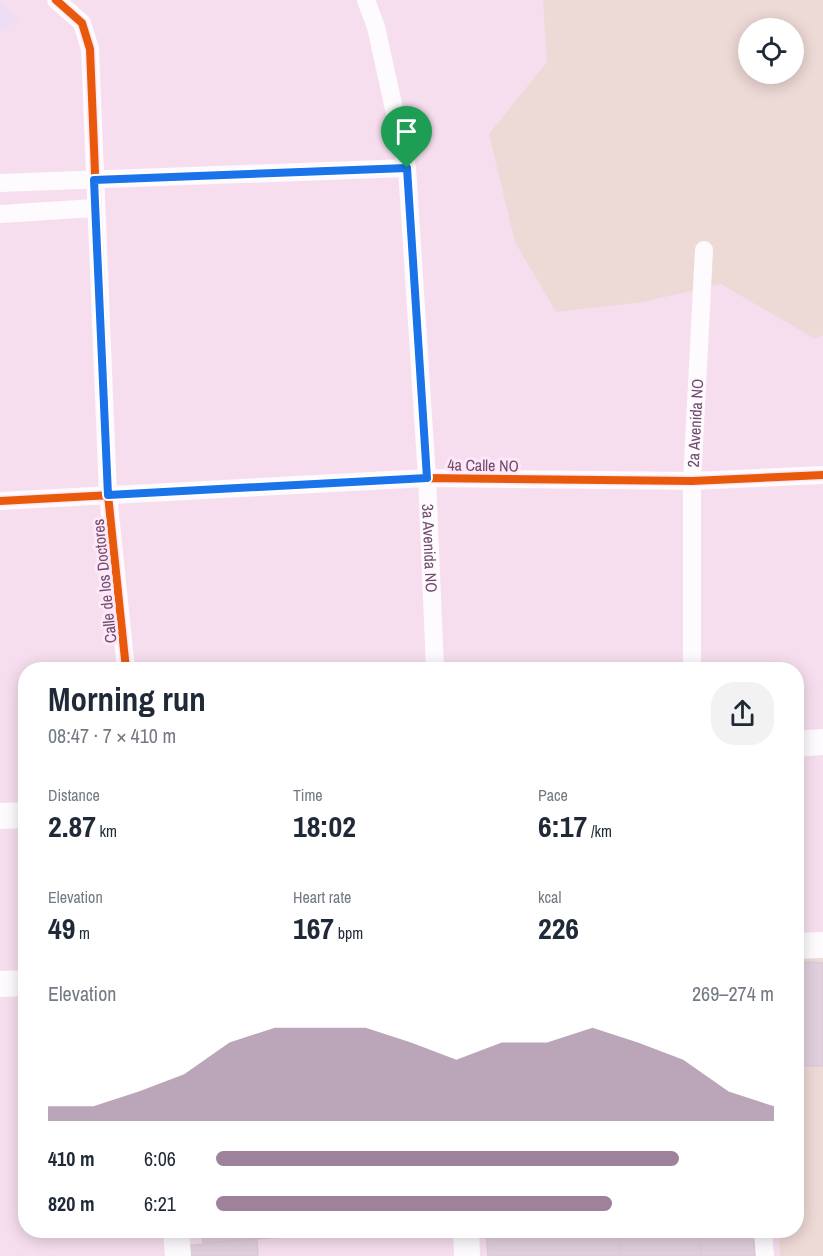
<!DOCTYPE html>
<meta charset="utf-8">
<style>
body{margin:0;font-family:"Archivo Narrow",sans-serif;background:#f2f2f3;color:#1f2937;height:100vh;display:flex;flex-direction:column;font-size:22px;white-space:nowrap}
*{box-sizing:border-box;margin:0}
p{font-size:20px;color:#747a83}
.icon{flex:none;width:33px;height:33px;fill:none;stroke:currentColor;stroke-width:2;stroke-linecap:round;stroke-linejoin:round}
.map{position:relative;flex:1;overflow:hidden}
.drawer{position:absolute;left:18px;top:662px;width:786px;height:576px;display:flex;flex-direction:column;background:#fff;border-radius:24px;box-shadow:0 3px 15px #0003}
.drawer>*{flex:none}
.buttons{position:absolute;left:738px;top:18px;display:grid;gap:12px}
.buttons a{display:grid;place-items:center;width:66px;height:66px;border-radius:50%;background:#fff;box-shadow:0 3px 15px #0003;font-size:30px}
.pin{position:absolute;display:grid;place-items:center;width:51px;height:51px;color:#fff;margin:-62px -26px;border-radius:50% 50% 50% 0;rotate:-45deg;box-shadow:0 0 6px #0007}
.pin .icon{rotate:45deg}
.round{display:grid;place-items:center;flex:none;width:63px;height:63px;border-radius:24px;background:#f2f2f3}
.overview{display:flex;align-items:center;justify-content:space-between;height:102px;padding:0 30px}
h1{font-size:33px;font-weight:800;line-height:45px}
.metrics{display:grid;grid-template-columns:repeat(3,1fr);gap:9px;height:102px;padding:6px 30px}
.metrics div{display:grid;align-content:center}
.metrics b{font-size:30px;font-weight:800}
.metrics small{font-size:16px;font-weight:400}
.metrics p{font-size:16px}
.chart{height:168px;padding:12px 30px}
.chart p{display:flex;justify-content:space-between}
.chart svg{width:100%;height:108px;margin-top:6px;fill:#9e819b;opacity:.7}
ul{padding:0 30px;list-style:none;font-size:20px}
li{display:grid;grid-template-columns:96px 72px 1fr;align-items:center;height:45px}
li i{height:15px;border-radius:8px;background:#9e819b}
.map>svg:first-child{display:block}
.residential{fill:#f6deee;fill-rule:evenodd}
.medical{fill:#eeddf4}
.green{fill:#edd9d6;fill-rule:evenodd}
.building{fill:#e0cfdd;stroke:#ddcad9;stroke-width:1.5}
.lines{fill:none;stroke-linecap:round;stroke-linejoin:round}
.street{stroke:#fdfbfd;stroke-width:18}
.secondary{stroke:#fdfbfd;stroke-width:26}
.cycleway-casing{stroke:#fee7f6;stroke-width:11}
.cycleway{stroke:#e8590c;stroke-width:8}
.route-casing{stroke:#fff;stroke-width:12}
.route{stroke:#1a73e8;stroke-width:8}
.labels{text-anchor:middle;stroke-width:6;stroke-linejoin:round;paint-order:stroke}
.street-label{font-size:16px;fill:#704a6d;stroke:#fee7f6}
</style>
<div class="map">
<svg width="823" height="1256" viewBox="0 0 823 1256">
<rect width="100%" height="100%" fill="#f4e7f0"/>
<path class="residential" d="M0 0H823V1256H0ZM748 28H794V74H748ZM26 669H796V1230H26Z"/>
<path class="medical" d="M0 2 21 20 0 32Z"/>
<path class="green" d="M543 0H823V335L815 339 721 284 643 302 556 312 515 242 489 134 547 62ZM748 28H794V74H748Z
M823 957V1256H780L779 1230H796L797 958Z"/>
<path class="building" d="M796 962H798L796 1012Z
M798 962 823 963V1066H796Z
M202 1230H302L303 1235 203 1243Z
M486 1230H619L620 1256H488Z
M619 1230H699L701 1256H620Z
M753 1230 755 1256H701L699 1231Z
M252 1239 257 1240 258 1256H184V1246Z"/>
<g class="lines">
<g class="street">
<path d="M56 0 82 23 90 49 108 495 126 669"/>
<path id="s1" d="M366 0 376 27 407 168 427 478 435 669"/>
<path d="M0 183 407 168"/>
<path d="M0 214 95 208"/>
<path d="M0 501 427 478 692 481 823 475"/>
<path id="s2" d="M692 669V481L704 250"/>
<path d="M763 1230 765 1256"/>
</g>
<path class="secondary" d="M796 744 823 742
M0 816 26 815
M796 946 823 945
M0 984 26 983
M176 1230 178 1256
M466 1230 467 1256"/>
<defs>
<path id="cycleway" d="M56 0 82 23 90 49 108 495 126 669
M0 501 427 478 692 481 823 475"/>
</defs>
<use href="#cycleway" class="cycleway-casing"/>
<use href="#cycleway" class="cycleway"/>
</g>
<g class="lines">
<defs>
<path id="route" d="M407 168 427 478 108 495 94 180Z"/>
</defs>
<use href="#route" class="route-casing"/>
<use href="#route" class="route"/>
</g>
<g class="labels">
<g class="street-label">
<text dy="6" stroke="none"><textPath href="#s2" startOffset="246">2a Avenida NO</textPath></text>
<text transform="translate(483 465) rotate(1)" y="6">4a Calle NO</text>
<text dy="6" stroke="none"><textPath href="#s1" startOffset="554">3a Avenida NO</textPath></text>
<text transform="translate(104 581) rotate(-96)" y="6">Calle de los Doctores</text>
</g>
</g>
</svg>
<div class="buttons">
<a><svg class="icon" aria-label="locate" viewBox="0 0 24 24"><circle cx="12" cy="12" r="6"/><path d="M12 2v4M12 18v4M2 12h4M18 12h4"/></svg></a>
</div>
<div class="pin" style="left:407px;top:168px;background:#1e9e55"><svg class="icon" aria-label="arrive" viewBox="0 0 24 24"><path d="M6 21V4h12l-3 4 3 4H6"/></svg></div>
<section class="drawer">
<div class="overview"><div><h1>Morning run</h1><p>08:47 · 7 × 410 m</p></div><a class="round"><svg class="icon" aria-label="share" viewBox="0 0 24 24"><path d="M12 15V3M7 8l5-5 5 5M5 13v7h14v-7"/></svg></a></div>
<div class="metrics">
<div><p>Distance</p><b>2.87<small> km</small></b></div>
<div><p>Time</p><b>18:02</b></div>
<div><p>Pace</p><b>6:17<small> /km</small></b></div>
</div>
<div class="metrics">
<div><p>Elevation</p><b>49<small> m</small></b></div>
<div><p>Heart rate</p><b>167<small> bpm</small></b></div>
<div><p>kcal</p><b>226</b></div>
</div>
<div class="chart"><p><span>Elevation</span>269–274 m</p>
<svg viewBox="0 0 160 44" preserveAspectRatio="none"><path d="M0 44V38L10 38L20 32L30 25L40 12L50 6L60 6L70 6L80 12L90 19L100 12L110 12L120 6L130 12L140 19L150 32L160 38V44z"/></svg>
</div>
<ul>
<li><b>410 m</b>6:06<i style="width:83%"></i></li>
<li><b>820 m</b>6:21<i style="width:71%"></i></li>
</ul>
</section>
</div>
